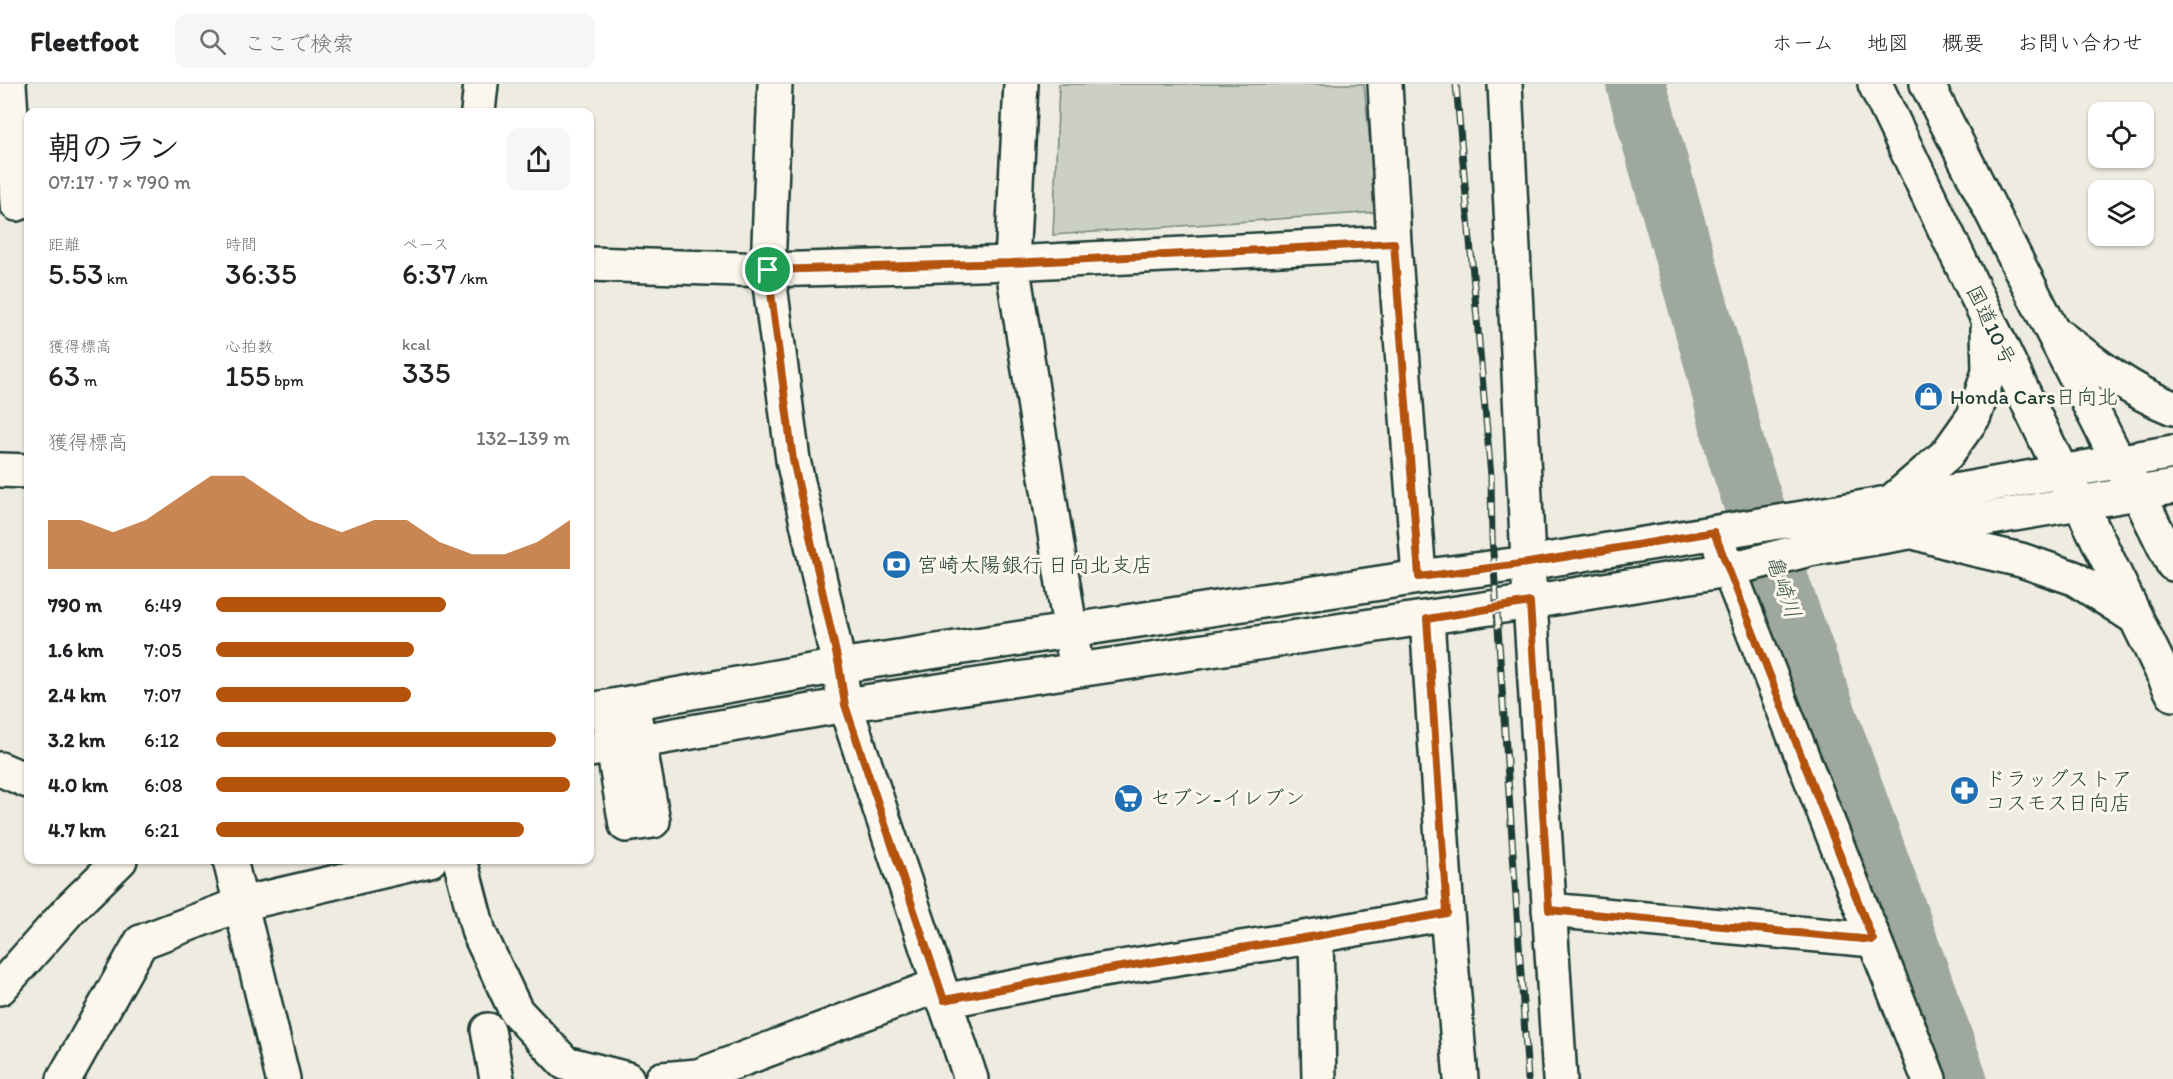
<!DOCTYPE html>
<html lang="ja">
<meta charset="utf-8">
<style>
body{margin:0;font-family:Itim,"Klee One",sans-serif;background:#f6f6f6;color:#202124;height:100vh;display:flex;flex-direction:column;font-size:22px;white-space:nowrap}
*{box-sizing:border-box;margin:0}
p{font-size:20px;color:#757577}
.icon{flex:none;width:33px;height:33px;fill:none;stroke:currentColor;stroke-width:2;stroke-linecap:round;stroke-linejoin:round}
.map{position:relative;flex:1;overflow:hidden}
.details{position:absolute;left:24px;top:24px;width:570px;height:756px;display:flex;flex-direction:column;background:#fff;border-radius:12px;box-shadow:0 2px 4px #0004}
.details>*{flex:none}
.buttons{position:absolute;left:2088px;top:18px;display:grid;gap:12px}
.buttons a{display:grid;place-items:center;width:66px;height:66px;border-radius:12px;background:#fff;box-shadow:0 2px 4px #0004;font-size:30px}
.pin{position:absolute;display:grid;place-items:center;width:51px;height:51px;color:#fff;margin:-26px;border:3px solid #fff;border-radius:50%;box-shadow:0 2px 6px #0007}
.round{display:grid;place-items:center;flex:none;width:63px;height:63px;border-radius:12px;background:#f6f6f6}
.overview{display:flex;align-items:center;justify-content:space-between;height:102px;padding:0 24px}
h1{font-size:33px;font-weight:600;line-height:45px}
.metrics{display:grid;grid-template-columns:repeat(3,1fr);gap:9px;height:102px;padding:6px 24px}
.metrics div{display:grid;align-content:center}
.metrics b{font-size:30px;font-weight:600}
.metrics small{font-size:16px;font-weight:400}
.metrics p{font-size:16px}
.chart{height:168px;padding:12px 24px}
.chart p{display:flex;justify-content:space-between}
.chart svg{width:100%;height:108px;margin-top:6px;fill:#b45309;opacity:.7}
ul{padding:0 24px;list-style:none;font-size:20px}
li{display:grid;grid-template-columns:96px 72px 1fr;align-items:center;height:45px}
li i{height:15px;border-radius:8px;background:#b45309}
header{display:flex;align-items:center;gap:36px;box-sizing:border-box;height:84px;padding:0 30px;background:#fff;border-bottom:2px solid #e0e0e0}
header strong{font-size:28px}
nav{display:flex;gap:33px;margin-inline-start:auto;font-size:21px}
.search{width:420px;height:54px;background:#f6f6f6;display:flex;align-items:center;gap:15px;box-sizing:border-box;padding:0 21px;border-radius:12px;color:#757577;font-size:22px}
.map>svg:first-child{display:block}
.green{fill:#cbcfc4;stroke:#75867c;stroke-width:1.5}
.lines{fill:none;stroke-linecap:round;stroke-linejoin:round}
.river{stroke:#9fa89f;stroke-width:60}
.minor-casing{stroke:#1f3d34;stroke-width:38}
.major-casing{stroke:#1f3d34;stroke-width:38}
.highway-casing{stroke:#1f3d34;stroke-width:38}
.minor{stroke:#fbf7ec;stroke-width:33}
.major{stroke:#fbf7ec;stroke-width:33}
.highway{stroke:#fbf7ec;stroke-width:33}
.rail-casing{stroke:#1f3d34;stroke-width:7}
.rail{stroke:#fbf7ec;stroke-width:4.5;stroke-dasharray:14;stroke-linecap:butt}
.route-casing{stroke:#fff;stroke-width:12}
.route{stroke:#b45309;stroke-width:8}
.labels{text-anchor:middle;stroke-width:6;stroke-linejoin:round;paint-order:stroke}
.street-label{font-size:21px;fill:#1f3d34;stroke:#fbf7ec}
.poi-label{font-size:21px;fill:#1f3d34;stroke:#fbf7ec;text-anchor:start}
.water-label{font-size:22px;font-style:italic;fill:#455d54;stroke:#fbf7ec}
</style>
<header>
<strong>Fleetfoot</strong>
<div class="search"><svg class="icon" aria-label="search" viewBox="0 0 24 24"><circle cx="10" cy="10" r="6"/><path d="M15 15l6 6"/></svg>ここで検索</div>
<nav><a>ホーム</a><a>地図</a><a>概要</a><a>お問い合わせ</a></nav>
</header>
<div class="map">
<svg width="2173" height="995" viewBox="0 0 2173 995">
<rect width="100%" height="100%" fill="#eeece1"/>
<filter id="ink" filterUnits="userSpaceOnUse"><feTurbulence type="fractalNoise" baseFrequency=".0167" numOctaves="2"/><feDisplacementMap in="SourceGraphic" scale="12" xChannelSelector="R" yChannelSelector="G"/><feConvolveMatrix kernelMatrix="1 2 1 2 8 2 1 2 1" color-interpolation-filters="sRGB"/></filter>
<g filter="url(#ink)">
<path class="green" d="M1059 0H1364L1377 128 1053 151Z"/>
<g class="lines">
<path class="river" d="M1636 0 1714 278 1737 370 1781 503 1957 995"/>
<defs>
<path id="minor" d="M9 0 17 120
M1021 0 1012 179 1074 569
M1385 0 1394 159 1419 493
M1505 0 1530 518 1560 995
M478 28 481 0
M590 180 768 186 1012 179 1394 159
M0 386 28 387
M1721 466 1929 995
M1427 535 1447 829 1461 995
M590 626 839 582 1419 493 1528 479 1803 434 2173 368
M609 639 626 741 653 737 635 635
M590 666 845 621 1530 518 1727 486 1810 465 2173 403
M0 685 28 697
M230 776 283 995
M460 776 479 849 516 927 565 979 627 995
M1549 826 1873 856
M1316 852 1319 995
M0 904 71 824 120 776
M944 917 1090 888 1316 852 1447 829
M488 946 497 995
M64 995 141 858 241 820 430 776
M662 995 698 992 939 901"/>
<path id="major" d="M775 0 768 186 793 376 839 582 845 621 971 995"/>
<path id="highway" d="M1875 0 2062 389 2080 419 2173 610
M1927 0 2119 379 2138 409 2173 480
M2059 252C2095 280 2130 307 2173 324
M1890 419 1947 370 1974 332 1989 288 1988 245
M1914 448 1965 463 2021 476 2074 494 2136 534"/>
</defs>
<use href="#minor" class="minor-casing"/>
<use href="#major" class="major-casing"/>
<use href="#highway" class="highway-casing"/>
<use href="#minor" class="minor"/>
<use href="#major" class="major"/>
<use href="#highway" class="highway"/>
<defs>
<path id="rail" d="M1456 0 1491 392 1492 453 1528 995"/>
</defs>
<use href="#rail" class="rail-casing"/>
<use href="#rail" class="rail"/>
</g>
</g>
<g class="lines" filter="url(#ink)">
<defs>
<path id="route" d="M1394 159 1419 493 1528 479 1714 448 1873 856 1549 826 1530 518 1427 535 1447 829 1316 852 1090 888 944 916 845 621 839 582 793 376 768 186 1012 179Z"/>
</defs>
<use href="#route" class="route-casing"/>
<use href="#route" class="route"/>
</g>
<defs>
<symbol id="shop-disc" viewBox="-11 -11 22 22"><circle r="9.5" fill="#1f6fb2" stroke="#fbf7ec"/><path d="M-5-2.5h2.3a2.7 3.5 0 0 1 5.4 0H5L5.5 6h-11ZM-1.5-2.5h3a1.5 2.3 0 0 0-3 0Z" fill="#fff"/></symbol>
<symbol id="bank-disc" viewBox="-11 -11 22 22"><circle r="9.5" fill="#1f6fb2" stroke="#fbf7ec"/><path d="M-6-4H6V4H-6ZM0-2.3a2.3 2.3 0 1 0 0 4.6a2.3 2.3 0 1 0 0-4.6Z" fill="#fff"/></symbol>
<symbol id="pharmacy-disc" viewBox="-11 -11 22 22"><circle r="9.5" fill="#1f6fb2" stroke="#fbf7ec"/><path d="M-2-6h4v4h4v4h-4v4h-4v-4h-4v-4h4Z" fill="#fff"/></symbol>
<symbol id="supermarket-disc" viewBox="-11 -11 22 22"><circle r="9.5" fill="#1f6fb2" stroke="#fbf7ec"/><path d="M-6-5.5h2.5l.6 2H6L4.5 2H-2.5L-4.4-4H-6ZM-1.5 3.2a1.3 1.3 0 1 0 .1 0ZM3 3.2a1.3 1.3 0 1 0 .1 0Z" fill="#fff"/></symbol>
</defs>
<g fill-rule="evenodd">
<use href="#shop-disc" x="1912" y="296" width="33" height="33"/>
<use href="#bank-disc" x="880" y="464" width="33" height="33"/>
<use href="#pharmacy-disc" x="1948" y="690" width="33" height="33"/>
<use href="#supermarket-disc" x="1112" y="698" width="33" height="33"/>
</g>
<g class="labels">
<g class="street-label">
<text transform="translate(1991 241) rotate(64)" y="7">国道10号</text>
</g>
<g class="poi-label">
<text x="1950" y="320">Honda Cars日向北</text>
<text x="917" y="488">宮崎太陽銀行 日向北支店</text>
<text x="1985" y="702">ドラッグストア<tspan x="1985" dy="24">コスモス日向店</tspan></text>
<text x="1150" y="721">セブン-イレブン</text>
</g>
<g class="water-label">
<text transform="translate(1784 502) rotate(71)" y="8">亀崎川</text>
</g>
</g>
</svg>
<div class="buttons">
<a><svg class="icon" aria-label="locate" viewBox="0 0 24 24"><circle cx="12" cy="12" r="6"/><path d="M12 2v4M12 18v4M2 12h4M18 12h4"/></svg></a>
<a><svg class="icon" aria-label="layers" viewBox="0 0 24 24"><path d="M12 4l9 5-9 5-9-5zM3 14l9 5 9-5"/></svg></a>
</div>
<div class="pin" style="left:768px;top:186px;background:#1e9e55"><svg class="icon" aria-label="arrive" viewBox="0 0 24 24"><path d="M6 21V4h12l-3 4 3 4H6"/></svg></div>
<section class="details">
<div class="overview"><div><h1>朝のラン</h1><p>07:17 · 7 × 790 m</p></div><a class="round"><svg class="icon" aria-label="share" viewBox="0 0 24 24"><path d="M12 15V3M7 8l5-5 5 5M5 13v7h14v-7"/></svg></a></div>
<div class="metrics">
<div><p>距離</p><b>5.53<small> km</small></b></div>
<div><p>時間</p><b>36:35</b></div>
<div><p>ペース</p><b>6:37<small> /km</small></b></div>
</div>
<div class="metrics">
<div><p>獲得標高</p><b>63<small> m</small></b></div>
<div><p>心拍数</p><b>155<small> bpm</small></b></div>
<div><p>kcal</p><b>335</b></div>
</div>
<div class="chart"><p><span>獲得標高</span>132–139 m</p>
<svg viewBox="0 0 160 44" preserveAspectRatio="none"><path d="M0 44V24L10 24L20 29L30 24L40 15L50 6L60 6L70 15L80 24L90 29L100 24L110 24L120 33L130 38L140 38L150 33L160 24V44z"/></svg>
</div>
<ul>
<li><b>790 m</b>6:49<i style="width:65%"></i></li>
<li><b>1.6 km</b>7:05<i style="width:56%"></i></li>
<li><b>2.4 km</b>7:07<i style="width:55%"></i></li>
<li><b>3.2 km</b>6:12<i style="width:96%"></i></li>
<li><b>4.0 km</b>6:08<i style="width:100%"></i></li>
<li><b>4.7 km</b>6:21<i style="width:87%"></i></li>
</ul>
</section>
</div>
